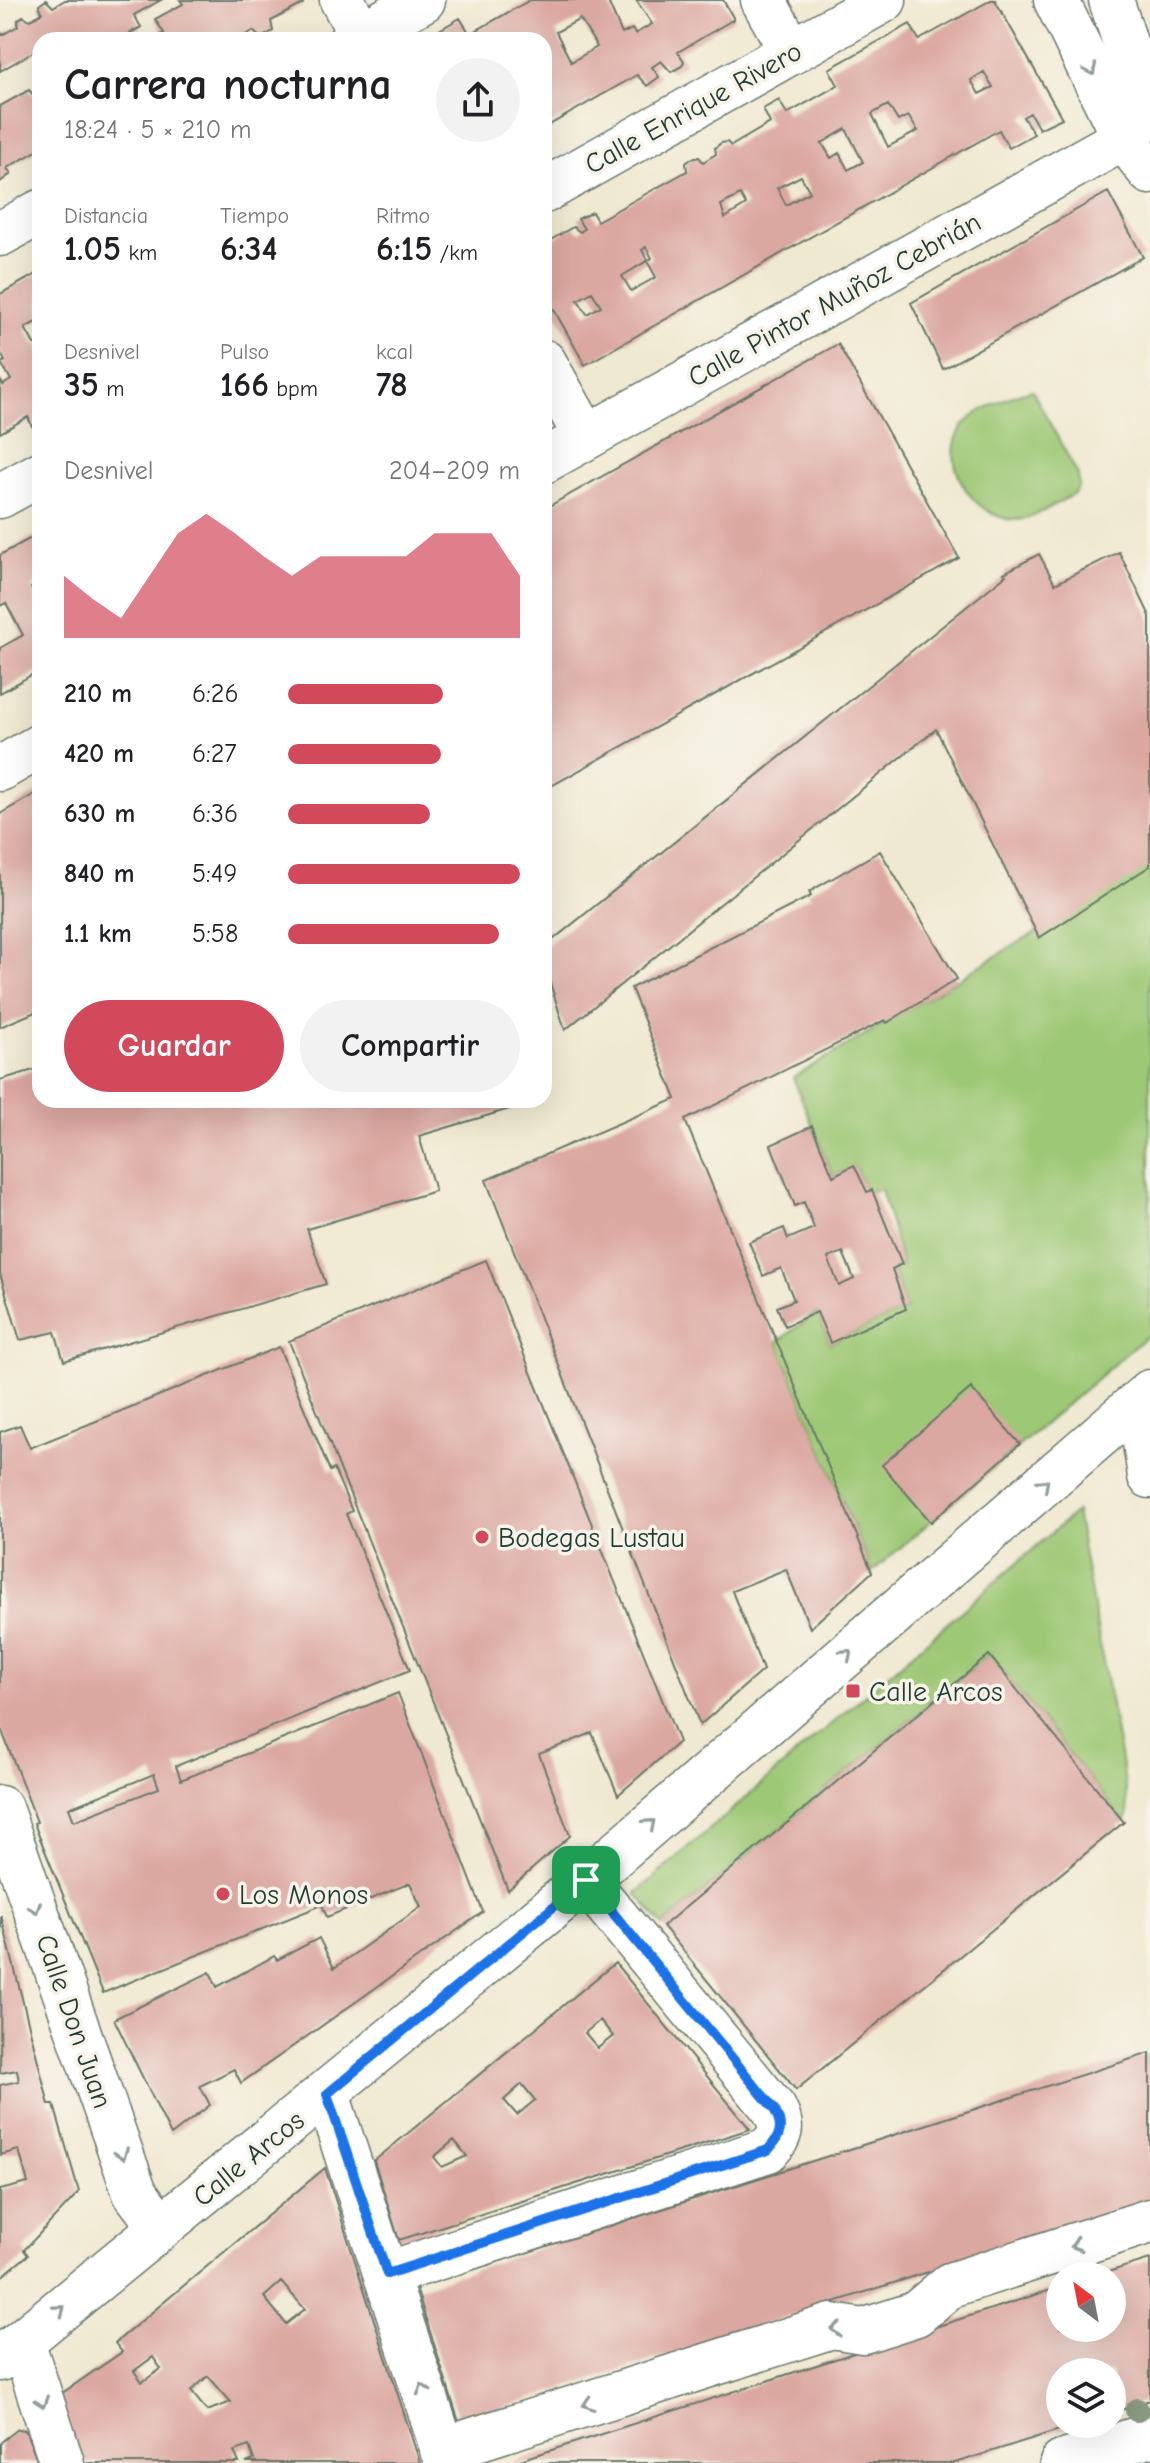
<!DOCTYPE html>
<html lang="es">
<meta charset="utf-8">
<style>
body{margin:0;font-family:"Comic Neue",sans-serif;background:#f2f2f2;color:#202124;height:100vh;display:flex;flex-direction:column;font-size:30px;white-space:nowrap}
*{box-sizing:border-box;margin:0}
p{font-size:26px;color:#757577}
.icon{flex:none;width:44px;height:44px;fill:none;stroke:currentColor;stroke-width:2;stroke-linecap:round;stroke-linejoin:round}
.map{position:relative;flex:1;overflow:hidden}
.drawer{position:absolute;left:32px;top:32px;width:520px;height:1076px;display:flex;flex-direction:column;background:#fff;border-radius:24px;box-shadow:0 8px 32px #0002}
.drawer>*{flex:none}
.needle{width:52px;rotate:328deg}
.tools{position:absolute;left:1046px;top:2262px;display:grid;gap:16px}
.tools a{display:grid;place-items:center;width:80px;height:80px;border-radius:50%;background:#fff;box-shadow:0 8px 32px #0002;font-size:40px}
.pin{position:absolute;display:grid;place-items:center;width:68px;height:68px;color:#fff;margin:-34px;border-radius:16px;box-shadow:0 4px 12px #0006}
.round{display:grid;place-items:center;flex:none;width:84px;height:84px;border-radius:42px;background:#f2f2f2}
.headline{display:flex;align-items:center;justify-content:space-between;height:136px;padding:0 32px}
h1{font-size:44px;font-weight:600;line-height:60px}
.stats{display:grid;grid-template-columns:repeat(3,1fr);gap:12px;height:136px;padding:8px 32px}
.stats div{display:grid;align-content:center}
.stats b{font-size:34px;font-weight:600}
.stats small{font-size:22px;font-weight:400}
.stats p{font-size:22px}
.chart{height:224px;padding:16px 32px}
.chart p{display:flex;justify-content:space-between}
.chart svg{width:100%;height:144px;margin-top:8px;fill:#d1495b;opacity:.7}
.cta{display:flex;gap:16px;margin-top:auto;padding:16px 32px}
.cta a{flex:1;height:92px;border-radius:48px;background:#d1495b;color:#fff;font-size:32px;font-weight:600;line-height:92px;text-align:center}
.cta a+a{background:#f2f2f2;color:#202124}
ul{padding:0 32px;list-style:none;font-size:26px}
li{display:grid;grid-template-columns:128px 96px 1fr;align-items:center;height:60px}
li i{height:20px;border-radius:10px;background:#d1495b}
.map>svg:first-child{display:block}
.green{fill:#9dc875;stroke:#5e8254;stroke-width:2}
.building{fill:#dba7a1;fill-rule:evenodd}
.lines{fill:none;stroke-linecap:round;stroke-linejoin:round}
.minor-casing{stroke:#68796b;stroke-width:47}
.major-casing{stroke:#68796b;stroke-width:47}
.minor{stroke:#fff;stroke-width:44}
.major{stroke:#fff;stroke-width:44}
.tree{fill:#8b9a82}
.oneway{stroke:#8f9e9a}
.route-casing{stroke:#fff;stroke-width:16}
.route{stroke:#1a73e8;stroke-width:10}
.poi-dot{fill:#d1495b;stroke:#f7f3e8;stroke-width:3}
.labels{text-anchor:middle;stroke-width:7;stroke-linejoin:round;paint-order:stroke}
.street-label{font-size:28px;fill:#1f3d34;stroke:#f7f3e8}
.poi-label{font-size:28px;fill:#1f3d34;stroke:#f7f3e8;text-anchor:start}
</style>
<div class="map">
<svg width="1150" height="2463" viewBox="0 0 1150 2463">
<rect width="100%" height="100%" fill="#f7f3e8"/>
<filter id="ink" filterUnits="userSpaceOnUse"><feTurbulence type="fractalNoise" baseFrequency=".0125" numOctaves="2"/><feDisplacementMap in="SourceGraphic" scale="16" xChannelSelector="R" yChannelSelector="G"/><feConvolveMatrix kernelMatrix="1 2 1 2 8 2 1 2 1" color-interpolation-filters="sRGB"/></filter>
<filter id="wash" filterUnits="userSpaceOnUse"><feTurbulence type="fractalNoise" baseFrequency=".006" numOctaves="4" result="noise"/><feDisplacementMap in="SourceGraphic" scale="32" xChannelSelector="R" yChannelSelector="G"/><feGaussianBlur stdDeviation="1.8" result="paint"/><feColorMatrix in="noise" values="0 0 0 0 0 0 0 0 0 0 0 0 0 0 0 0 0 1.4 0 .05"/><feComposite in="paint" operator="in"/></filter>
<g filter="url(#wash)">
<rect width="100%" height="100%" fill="#f0e9d1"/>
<path class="green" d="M1032 390 1078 475 1079 486 1074 494C1059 501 1041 515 1024 519 980 527 936 466 962 428 974 410 1012 395 1032 390Z
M1150 864V1333L872 1572 777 1342 817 1312 830 1343 906 1309 892 1269 902 1264 881 1189 867 1192 854 1166 833 1176 793 1078Z
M1076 1512 1124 1777 1128 1816 1124 1822 989 1655 663 1926 636 1893Z"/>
<g id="blocks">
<path class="building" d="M46 0 53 7 65 0H161L134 15 141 27 130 33 134 40H40V60L35 51 0 71V30L2 35 18 26V20L23 16 30 20 42 13 39 5Z
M180 0H300L303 4 271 21 273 31 261 38 253 31 237 40H151L164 33 155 19 183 4Z
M530 0H615L609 4 622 34 632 29 635 34 652 24 636 0H723L734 19 678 52 684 61 682 66 671 72 661 61 652 67 659 77 647 86 637 75 544 128V81L549 79 544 70V40H422L460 18 470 34ZM580 19 597 47 571 62 556 32Z
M991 0H995L1062 118 1039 129 1030 113 1023 117 1034 134 1009 148 999 130 585 365 544 292V244L573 227 580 232 584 229 578 219 592 212 597 221 687 171 686 163 691 159 699 157 703 162 716 154 715 148 721 143 727 142 731 146 770 123 763 109 779 100 787 114 838 85 829 69 881 40 910 24 919 40ZM984 72 993 87 979 94 971 80ZM888 105 898 121 908 116 918 131 888 147 872 114ZM846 129 863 162 848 170 839 153 831 158 822 143ZM801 176 810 192 786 205 777 188ZM740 195 746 205 725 218 721 205ZM646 247 652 258 648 261 642 250ZM647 261 656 277 631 291 622 276ZM592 292 601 306 587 314 578 300Z
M29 90 40 103V149L7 168 11 174 0 182V106Z
M1108 192 1143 257 943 369 911 303Z
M40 272V320L25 328 34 344 40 345V421L32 426 28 417 0 433V380L3 385 11 380 1 363 5 361 0 352V294Z
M838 344 959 558 544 790V509Z
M40 533V583L31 588 40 605V670L0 693V648L23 635 6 603 0 606V555Z
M1119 552 1150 616V866L1039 938 936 729 565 1030 544 964V947L1006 575 1004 573 1039 554 1055 584Z
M40 791V1010L0 1027V814Z
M880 851 957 979 887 1023 885 1020 685 1120 872 1572 810 1628 786 1569 732 1591 763 1670 700 1725 486 1180 676 1099 631 988 811 896 809 892Z
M40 1068V1100L536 1101 419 1136 435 1191 307 1229 326 1284 64 1361 55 1332 20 1340 0 1274V1080Z
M812 1126 833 1176 854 1165 867 1192 872 1190 902 1264 892 1269 906 1309 830 1343 817 1312 785 1326 777 1307 794 1300 781 1268 763 1276 749 1242 784 1228 788 1239 814 1228 804 1202 795 1206 771 1145ZM843 1252 854 1279 839 1286 828 1258Z
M486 1260 679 1742 618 1795 592 1733 539 1754 570 1836 508 1890 289 1341Z
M279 1347 330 1471 334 1469 352 1511 346 1514 410 1670 176 1766 181 1780 398 1693 483 1912 241 2083 234 2069 200 2086 210 2105 171 2135 114 2019 210 1972 217 1987 274 1956 277 1960 319 1938 334 1968 421 1907 410 1883 327 1917 322 1905 103 1993 39 1836 34 1823 37 1822 0 1726V1432L20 1425 30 1448ZM154 1774 159 1788 74 1821 69 1808Z
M971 1388 1020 1444 931 1522 882 1465Z
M989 1655 1124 1822 796 2090 663 1926Z
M1 1915 49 2105H54L79 2192 24 2250 28 2255 0 2278V2190L28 2183 19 2150 0 2155V2085L19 2081 17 2070 0 2073Z
M615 1963 750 2129 399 2240 374 2161ZM600 2020 613 2036 598 2048 585 2033ZM522 2084 535 2100 517 2115 504 2100ZM454 2140 467 2156 442 2167 434 2157Z
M1150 2053V2201L459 2422 416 2288Z
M325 2168 420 2463H246L254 2460 249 2446 234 2451 239 2463H82L58 2396 122 2352 115 2343ZM281 2282 305 2309 286 2324 264 2297ZM153 2357 161 2369 142 2382 134 2371ZM208 2376 231 2402 207 2411 191 2391Z
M1150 2259V2400L1112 2413V2372H1060V2424L1075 2425 955 2463H511L1060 2287V2328H1112V2276L1098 2275Z
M18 2429 25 2430 38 2463H0V2443Z"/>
</g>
</g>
<g filter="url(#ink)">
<use href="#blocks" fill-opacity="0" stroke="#68796b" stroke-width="2"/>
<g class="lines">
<defs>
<path id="minor" d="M342 0 364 40
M763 0 792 52
M351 40 423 0
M544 191 884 0
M0 234 40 212
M544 362 586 437
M544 461 1124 138
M0 496 40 474
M0 769 40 746
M1139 1402 1150 1476
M0 1808 135 2193 161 2227
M327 2094 447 2463
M387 2274 768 2150C781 2136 784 2127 774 2109L586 1880
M22 2341 62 2463
M0 2359 586 1880 1150 1392
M442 2450 832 2326 863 2331 916 2314 950 2285 1150 2221
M1062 2463 1150 2435"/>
<path id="major" d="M1056 0 1124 138 1150 172
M1111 0 1150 118"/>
</defs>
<use href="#minor" class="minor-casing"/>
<use href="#major" class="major-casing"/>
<use href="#minor" class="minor"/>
<use href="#major" class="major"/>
</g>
<circle class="tree" cx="1137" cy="2410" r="12"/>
<defs><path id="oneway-chevron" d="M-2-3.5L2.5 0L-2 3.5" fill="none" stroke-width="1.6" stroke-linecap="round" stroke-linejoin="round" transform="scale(2)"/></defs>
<g class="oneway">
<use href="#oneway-chevron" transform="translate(1091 70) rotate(64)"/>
<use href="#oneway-chevron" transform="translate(1044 1484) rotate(-41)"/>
<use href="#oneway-chevron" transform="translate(847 1654) rotate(-41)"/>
<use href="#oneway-chevron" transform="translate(650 1824) rotate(-41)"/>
<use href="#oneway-chevron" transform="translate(35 1908) rotate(71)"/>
<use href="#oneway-chevron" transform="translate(122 2154) rotate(71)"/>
<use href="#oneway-chevron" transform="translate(1076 2245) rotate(162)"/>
<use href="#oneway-chevron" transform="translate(60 2310) rotate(-39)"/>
<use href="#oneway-chevron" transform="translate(836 2329) rotate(179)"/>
<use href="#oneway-chevron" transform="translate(423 2389) rotate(-107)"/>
<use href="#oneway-chevron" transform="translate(42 2402) rotate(72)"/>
<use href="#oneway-chevron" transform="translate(588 2404) rotate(162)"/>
</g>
</g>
<g class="lines" filter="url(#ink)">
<defs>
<path id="route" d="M586 1880 774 2109C784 2127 781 2136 768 2150L387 2274 327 2094Z"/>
</defs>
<use href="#route" class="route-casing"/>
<use href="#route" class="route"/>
</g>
<g class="poi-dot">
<circle cx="482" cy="1537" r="8"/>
<rect x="845" y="1683" width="16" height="16" rx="4"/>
<circle cx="223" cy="1894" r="8"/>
</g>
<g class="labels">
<g class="street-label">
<text transform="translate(693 107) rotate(-29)" y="10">Calle Enrique Rivero</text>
<text transform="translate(834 299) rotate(-29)" y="10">Calle Pintor Muñoz Cebrián</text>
<text transform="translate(75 2021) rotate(71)" y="10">Calle Don Juan</text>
<text transform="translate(248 2158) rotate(-39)" y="10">Calle Arcos</text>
</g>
<g class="poi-label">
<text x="498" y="1547">Bodegas Lustau</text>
<text x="869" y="1701">Calle Arcos</text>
<text x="239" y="1904">Los Monos</text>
</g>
</g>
</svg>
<div class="tools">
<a><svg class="needle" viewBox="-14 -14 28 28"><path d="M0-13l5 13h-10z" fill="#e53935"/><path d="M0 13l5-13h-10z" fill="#757577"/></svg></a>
<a><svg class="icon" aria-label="layers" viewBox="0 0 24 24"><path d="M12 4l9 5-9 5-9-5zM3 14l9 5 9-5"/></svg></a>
</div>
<div class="pin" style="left:586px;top:1880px;background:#1e9e55"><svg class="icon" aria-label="arrive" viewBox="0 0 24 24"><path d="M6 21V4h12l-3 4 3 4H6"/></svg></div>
<section class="drawer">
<div class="headline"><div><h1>Carrera nocturna</h1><p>18:24 · 5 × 210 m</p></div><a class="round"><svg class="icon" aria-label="share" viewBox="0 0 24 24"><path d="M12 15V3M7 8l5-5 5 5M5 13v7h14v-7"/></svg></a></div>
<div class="stats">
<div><p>Distancia</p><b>1.05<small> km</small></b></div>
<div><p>Tiempo</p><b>6:34</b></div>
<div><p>Ritmo</p><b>6:15<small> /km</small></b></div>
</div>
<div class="stats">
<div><p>Desnivel</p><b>35<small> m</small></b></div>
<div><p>Pulso</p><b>166<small> bpm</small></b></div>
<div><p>kcal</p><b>78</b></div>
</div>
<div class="chart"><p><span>Desnivel</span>204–209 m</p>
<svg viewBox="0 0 160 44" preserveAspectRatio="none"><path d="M0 44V25L10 32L20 38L30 25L40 12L50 6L60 12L70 19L80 25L90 19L100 19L110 19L120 19L130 12L140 12L150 12L160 25V44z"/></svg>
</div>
<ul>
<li><b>210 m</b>6:26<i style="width:67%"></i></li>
<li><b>420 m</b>6:27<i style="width:66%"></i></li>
<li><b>630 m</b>6:36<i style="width:61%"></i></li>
<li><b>840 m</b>5:49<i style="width:100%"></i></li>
<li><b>1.1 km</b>5:58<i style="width:91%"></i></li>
</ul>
<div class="cta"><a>Guardar</a><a>Compartir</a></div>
</section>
</div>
